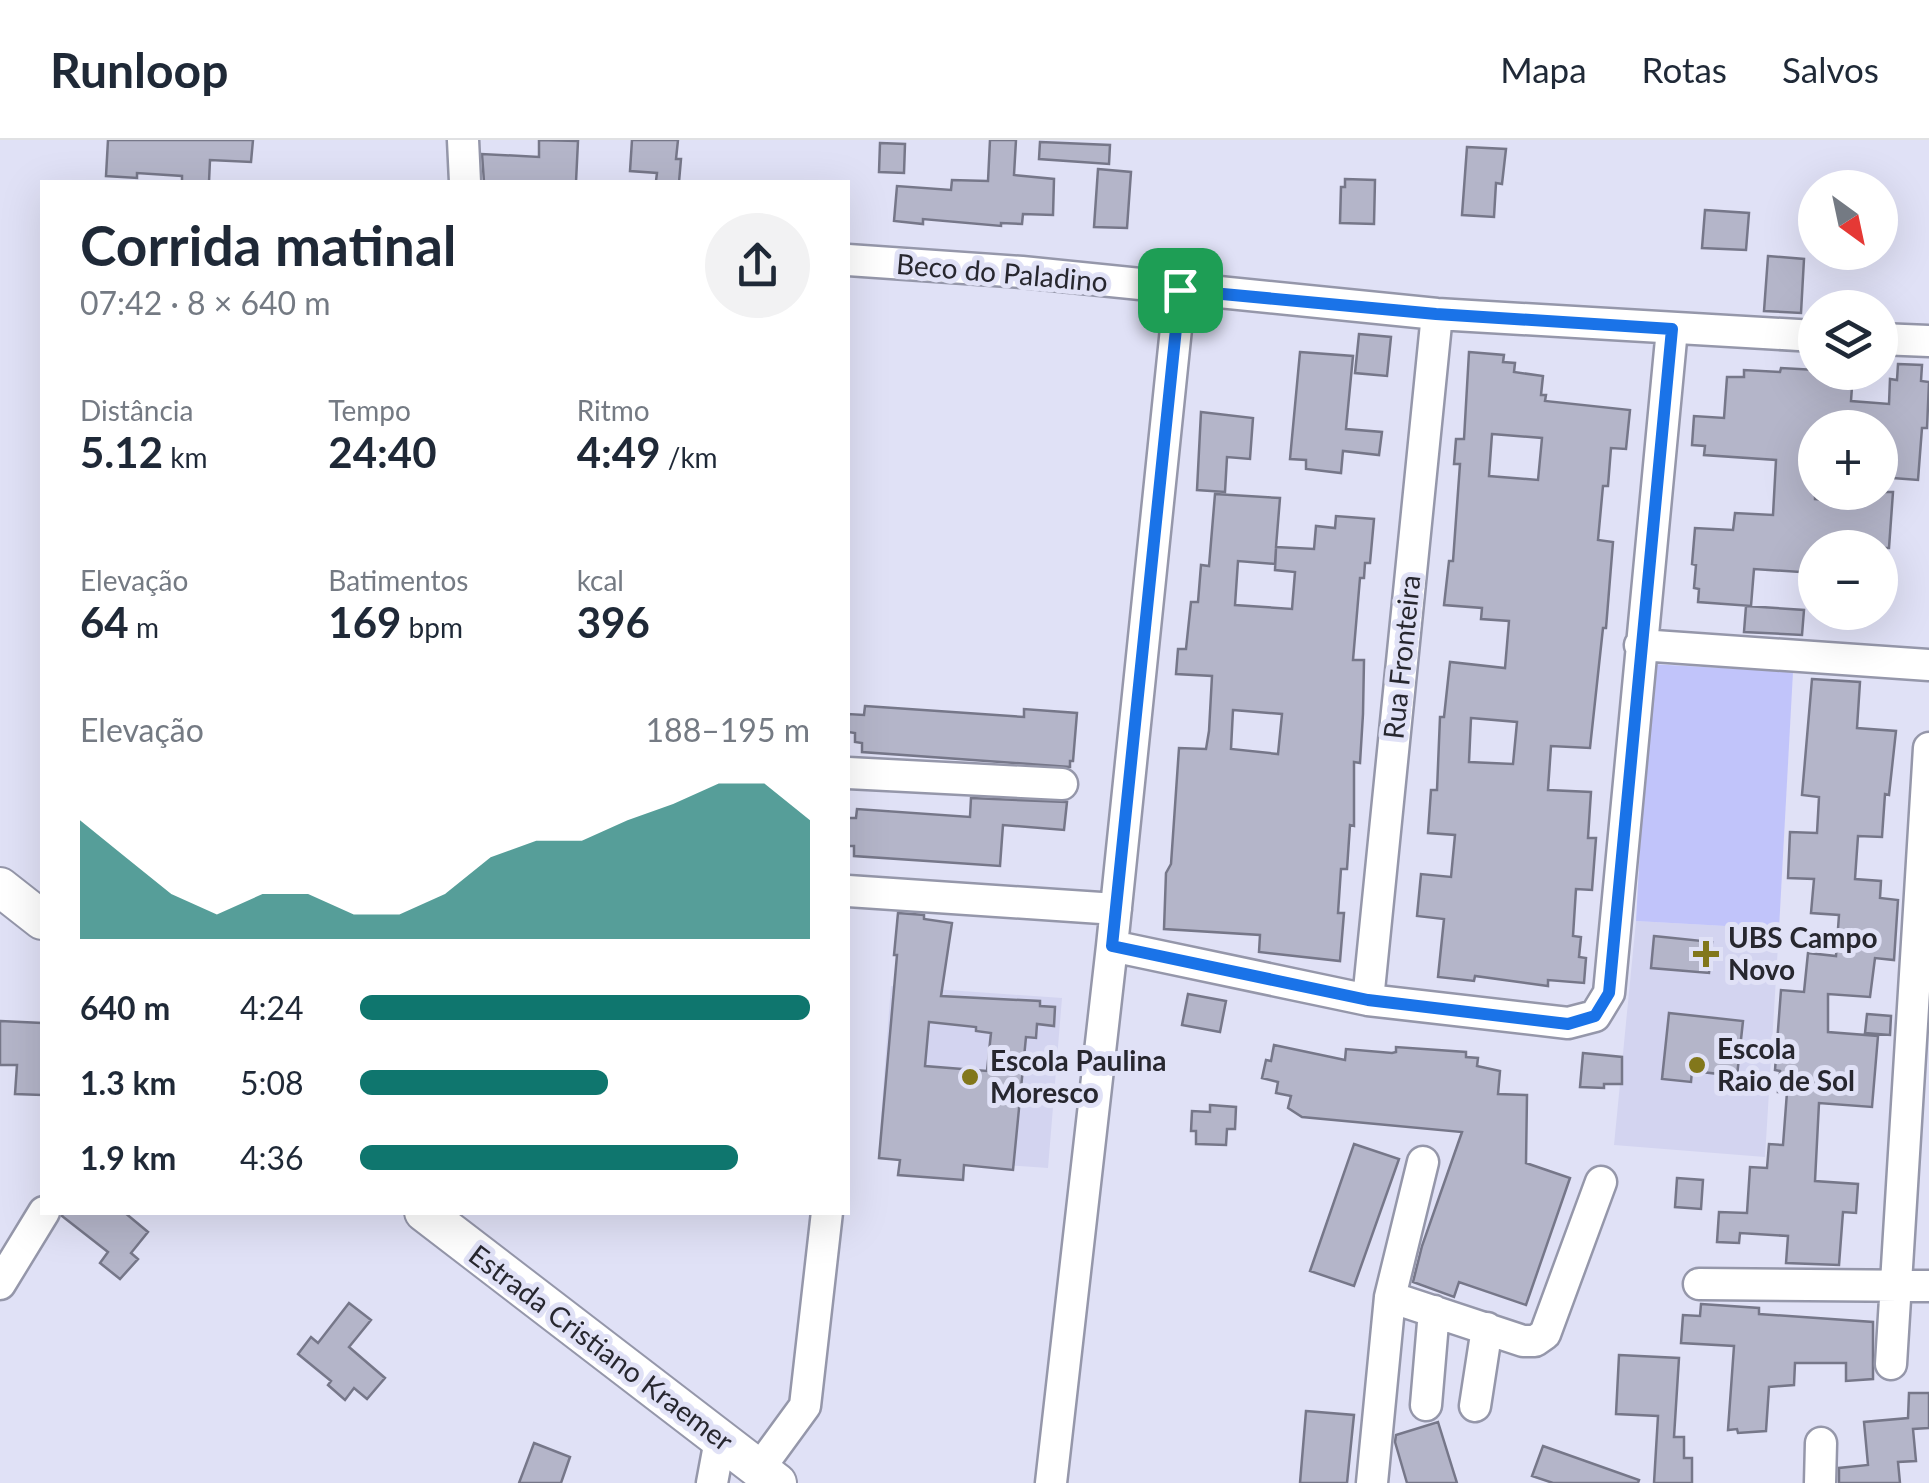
<!DOCTYPE html>
<html lang="pt">
<meta charset="utf-8">
<style>
body{margin:0;font-family:Lato,sans-serif;background:#f2f2f3;color:#1f2937;height:100vh;display:flex;flex-direction:column;font-size:38px;white-space:nowrap}
*{box-sizing:border-box;margin:0}
p{font-size:32px;color:#747a83}
.icon{flex:none;width:55px;height:55px;fill:none;stroke:currentColor;stroke-width:2;stroke-linecap:round;stroke-linejoin:round}
.map{position:relative;flex:1;overflow:hidden}
.panel{position:absolute;left:40px;top:40px;width:810px;height:1035px;display:flex;flex-direction:column;background:#fff;border-radius:0px;box-shadow:0 10px 40px #0002}
.panel>*{flex:none}
.needle{width:65px;rotate:147deg}
.fabs{position:absolute;left:1798px;top:30px;display:grid;gap:20px}
.fabs a{display:grid;place-items:center;width:100px;height:100px;border-radius:50%;background:#fff;box-shadow:0 10px 40px #0002;font-size:50px}
.pin{position:absolute;display:grid;place-items:center;width:85px;height:85px;color:#fff;margin:-42px;border-radius:20px;box-shadow:0 5px 15px #0006}
.round{display:grid;place-items:center;flex:none;width:105px;height:105px;border-radius:52px;background:#f2f2f3}
.headline{display:flex;align-items:center;justify-content:space-between;height:170px;padding:0 40px}
h1{font-size:55px;font-weight:700;line-height:75px}
.metrics{display:grid;grid-template-columns:repeat(3,1fr);gap:15px;height:170px;padding:10px 40px}
.metrics div{display:grid;align-content:center}
.metrics b{font-size:42px;font-weight:700}
.metrics small{font-size:28px;font-weight:400}
.metrics p{font-size:28px}
.chart{height:280px;padding:20px 40px}
.chart p{display:flex;justify-content:space-between}
.chart svg{width:100%;height:180px;margin-top:10px;fill:#0f766e;opacity:.7}
ul{padding:0 40px;list-style:none;font-size:32px}
li{display:grid;grid-template-columns:160px 120px 1fr;align-items:center;height:75px}
li i{height:25px;border-radius:12px;background:#0f766e}
header{display:flex;align-items:center;gap:60px;box-sizing:border-box;height:140px;padding:0 50px;background:#fff;border-bottom:2px solid #e0e1e3}
header strong{font-size:48px}
nav{display:flex;gap:55px;margin-inline-start:auto;font-size:35px}
.map>svg:first-child{display:block}
.built{fill:#d3d4f0}
.green{fill:#c1c4fa}
.building{fill:#b4b5c9;stroke:#767789;stroke-width:2.5;fill-rule:evenodd}
.lines{fill:none;stroke-linecap:round;stroke-linejoin:round}
.minor-casing{stroke:#9597aa;stroke-width:35}
.major-casing{stroke:#9597aa;stroke-width:42}
.minor{stroke:#fff;stroke-width:30}
.major{stroke:#fff;stroke-width:38}
.route-casing{stroke:#fff;stroke-width:20}
.route{stroke:#1a73e8;stroke-width:12}
.poi-dot{fill:#82771b;stroke:#e0e1f6;stroke-width:4}
.labels{text-anchor:middle;stroke-width:10;stroke-linejoin:round;paint-order:stroke}
.street-label{font-size:28px;fill:#27272f;stroke:#e0e1f6}
.poi-label{font-size:28px;font-weight:bold;fill:#27272f;stroke:#e0e1f6;text-anchor:start}
</style>
<header>
<strong>Runloop</strong>
<nav><a>Mapa</a><a>Rotas</a><a>Salvos</a></nav>
</header>
<div class="map">
<svg width="1929" height="1343" viewBox="0 0 1929 1343">
<rect width="100%" height="100%" fill="#e0e1f6"/>
<path class="built" d="M1636 781 1779 789 1765 1017 1614 1005Z
M891 846 1062 858 1048 1028 878 1016Z"/>
<path class="green" d="M1650 524 1793 532 1779 789 1636 781Z"/>
<path class="building" d="M108 0H253L251 22 210 20 209 42H182V36L137 33V38L106 36Z
M539 0 578 1 576 42H484L482 14 539 17Z
M632 0H678L676 19H681L679 42 656 41 657 33 630 31Z
M990 0H1016L1014 35 1054 39 1053 75 1023 74 1022 84 1001 83V86L923 79V84L894 81 897 46 951 50 952 40 988 41Z
M1040 2 1110 5 1109 24 1039 19Z
M880 3 905 4 904 33 879 32Z
M1467 7 1506 9 1502 44 1496 43 1494 77 1462 75Z
M1098 29 1131 32 1127 88 1094 87Z
M1345 39 1375 40 1374 84 1340 83 1341 47H1345Z
M1705 70 1749 73 1746 110 1702 108Z
M1768 116 1804 119 1801 173 1764 171Z
M1359 194 1391 197 1387 236 1355 233Z
M1300 212 1353 216 1346 289 1382 292 1379 315 1343 311 1341 333 1306 329V320L1290 319Z
M1469 212 1504 215 1503 222 1515 223 1514 232 1543 236 1541 255H1546L1545 261 1630 270 1626 309 1611 308 1608 346H1603L1598 400 1613 402 1606 488H1603L1590 608 1551 606 1548 650 1591 652 1588 698H1596L1592 750 1576 749 1573 796 1581 797 1579 817 1586 818 1584 843 1548 840V846L1475 836 1474 841 1438 837 1444 779 1417 776 1421 734 1451 737 1455 695 1428 693 1431 650H1437L1440 577H1444L1450 522 1505 528 1509 481 1481 479 1482 468 1444 465 1449 421H1453L1460 324H1454L1456 299H1464ZM1492 294 1542 298 1538 340 1489 336ZM1471 578 1517 582 1513 624 1469 622Z
M1898 224 1922 225 1921 241 1929 242 1927 288H1922L1918 340 1880 337V288H1815V359L1853 362 1854 352H1893L1889 408H1815V433L1754 429 1751 466 1698 462 1699 449 1694 448 1696 425 1692 424 1695 388 1733 390 1735 373 1773 375 1776 320 1704 315 1705 306 1692 305 1694 276 1724 278 1727 237H1744V230L1780 232 1781 228 1853 232 1851 261 1889 264 1890 239 1897 240Z
M1201 272 1253 278 1250 319 1227 317 1225 352 1197 350Z
M1215 354 1280 358 1276 407 1314 409 1316 386 1335 388 1336 376 1374 379 1370 423H1365L1364 438H1360L1353 520H1364L1363 574 1360 623 1354 622V686L1350 685 1347 729H1341L1338 773H1344L1340 821 1259 812 1260 795 1164 789 1166 733 1171 724 1179 608 1206 609 1209 591 1212 536 1176 534 1178 509H1186L1191 462H1198L1201 425 1209 426ZM1276 408 1275 430 1295 432 1292 469 1235 465 1238 421 1275 424ZM1233 570 1282 574 1278 614 1231 609Z
M1746 466 1804 470 1802 495 1744 492Z
M1812 539 1860 542 1857 588 1896 591 1889 655 1885 654 1882 697 1858 696 1855 739 1881 741 1880 758 1898 760 1894 820 1875 818 1870 857 1828 854V892L1878 896 1872 967 1819 963 1815 1041 1858 1044 1856 1073 1843 1072 1839 1125 1786 1123 1788 1096 1740 1093 1739 1103 1717 1102 1719 1072 1747 1073 1750 1027 1767 1028 1769 1004 1783 1005 1787 952H1778L1780 931 1775 930 1781 850 1804 852 1808 813 1836 816 1839 775 1811 773 1814 739 1788 738 1790 692 1817 693 1819 657 1802 655Z
M865 566 1024 577V569L1077 573 1073 621H1070V627L862 612V603L855 602V593L848 592V574L864 575Z
M971 658 1067 662 1064 690 1003 685 1000 726 854 716V706H848V678H856L857 669 970 677Z
M898 773 924 775V779L952 783 941 856 1040 861V866L1055 867 1054 886 1037 884 1036 898 1026 897 1013 1030 964 1025 963 1040 898 1035 900 1020 879 1018 897 815H894ZM929 882 976 887V891L991 893 987 931 925 926Z
M1654 796 1712 802 1709 833 1651 828Z
M1188 854 1226 861 1220 892 1182 885Z
M1669 873 1743 881 1737 936 1692 931 1691 942 1662 939Z
M1867 874 1891 876 1890 895 1865 893Z
M0 881 42 883V955L15 954 17 925H0Z
M1274 905 1345 920 1346 909 1392 913 1396 912V907L1466 912V917L1478 918 1477 926 1500 931 1498 954 1527 955 1526 1023 1570 1038 1526 1165 1459 1142 1454 1157 1413 1142 1422 1106 1462 992 1302 977 1288 968 1291 956 1276 953 1278 942 1262 938 1266 920 1271 921Z
M1583 913 1622 917V944H1604V948L1580 947Z
M1210 965 1236 967 1235 989H1227L1226 1005 1196 1004V991H1191L1192 971 1210 972Z
M1354 1004 1399 1019 1354 1146 1310 1131Z
M1677 1038 1703 1040 1701 1069 1675 1067Z
M63 1072H124L148 1092 131 1113 138 1119 120 1139 100 1123 108 1112 62 1076Z
M349 1163 371 1180 349 1207 385 1238 367 1259 354 1248 345 1260 328 1245 331 1241 298 1214 311 1197 318 1203Z
M1701 1164 1759 1168V1174L1873 1182V1239L1846 1241V1223H1795L1794 1245 1769 1247 1766 1291 1738 1293 1737 1289 1728 1290 1734 1206 1681 1203 1683 1175 1700 1176Z
M1619 1215 1679 1218 1674 1297H1684V1318H1692V1343H1654L1658 1276 1616 1274Z
M1909 1253H1929V1288L1913 1289 1916 1321 1898 1322 1900 1343H1839V1328L1868 1325 1864 1282 1908 1278Z
M1306 1271 1354 1275 1347 1343H1300Z
M1438 1282 1457 1343H1407L1395 1302 1396 1295Z
M534 1303 570 1317 561 1343H519Z
M1543 1306 1639 1340 1638 1343H1553L1532 1336Z"/>
<g class="lines">
<defs>
<path id="minor" d="M463 0 465 42
M848 120 1022 132 1437 174 1815 196
M1880 199 1929 201
M1640 505 1929 525
M848 633 1062 644
M848 751 1116 769
M1112 806 1368 860 1568 883 1595 876 1609 853 1672 189
M1368 860 1437 174
M0 1144 44 1072
M1699 1144 1929 1146
M1390 1157 1523 1201H1535L1545 1194 1601 1042
M1891 1224 1929 608
M1426 1265 1434 1171
M1475 1266 1487 1188
M759 1329 805 1266 827 1072
M712 1343 720 1300
M1051 1343 1112 806 1180 150
M1372 1343 1390 1157 1423 1022
M1820 1343 1821 1303"/>
<path id="major" d="M0 747 42 780
M424 1072 777 1343"/>
</defs>
<use href="#minor" class="minor-casing"/>
<use href="#major" class="major-casing"/>
<use href="#minor" class="minor"/>
<use href="#major" class="major"/>
</g>
<g class="lines">
<defs>
<path id="route" d="M1180 150 1436 174 1672 189 1609 853 1595 876 1568 884 1368 860 1112 806Z"/>
</defs>
<use href="#route" class="route-casing"/>
<use href="#route" class="route"/>
</g>
<g class="poi-dot">
<path d="M1701 799h10v10h10v10h-10v10h-10v-10h-10v-10h10z"/>
<circle cx="1697" cy="925" r="10"/>
<circle cx="970" cy="937" r="10"/>
</g>
<g class="labels">
<g class="street-label">
<text transform="translate(1002 133) rotate(5)" y="10">Beco do Paladino</text>
<text transform="translate(1402 517) rotate(-84)" y="10">Rua Fronteira</text>
<text transform="translate(601 1208) rotate(37)" y="10">Estrada Cristiano Kraemer</text>
</g>
<g class="poi-label">
<text x="1728" y="808">UBS Campo<tspan x="1728" dy="32">Novo</tspan></text>
<text x="1717" y="919">Escola<tspan x="1717" dy="32">Raio de Sol</tspan></text>
<text x="990" y="931">Escola Paulina<tspan x="990" dy="32">Moresco</tspan></text>
</g>
</g>
</svg>
<div class="fabs">
<a><svg class="needle" viewBox="-14 -14 28 28"><path d="M0-13l5 13h-10z" fill="#e53935"/><path d="M0 13l5-13h-10z" fill="#747a83"/></svg></a>
<a><svg class="icon" aria-label="layers" viewBox="0 0 24 24"><path d="M12 4l9 5-9 5-9-5zM3 14l9 5 9-5"/></svg></a>
<a>+</a>
<a>−</a>
</div>
<div class="pin" style="left:1180px;top:150px;background:#1e9e55"><svg class="icon" aria-label="arrive" viewBox="0 0 24 24"><path d="M6 21V4h12l-3 4 3 4H6"/></svg></div>
<section class="panel">
<div class="headline"><div><h1>Corrida matinal</h1><p>07:42 · 8 × 640 m</p></div><a class="round"><svg class="icon" aria-label="share" viewBox="0 0 24 24"><path d="M12 15V3M7 8l5-5 5 5M5 13v7h14v-7"/></svg></a></div>
<div class="metrics">
<div><p>Distância</p><b>5.12<small> km</small></b></div>
<div><p>Tempo</p><b>24:40</b></div>
<div><p>Ritmo</p><b>4:49<small> /km</small></b></div>
</div>
<div class="metrics">
<div><p>Elevação</p><b>64<small> m</small></b></div>
<div><p>Batimentos</p><b>169<small> bpm</small></b></div>
<div><p>kcal</p><b>396</b></div>
</div>
<div class="chart"><p><span>Elevação</span>188–195 m</p>
<svg viewBox="0 0 160 44" preserveAspectRatio="none"><path d="M0 44V15L10 24L20 33L30 38L40 33L50 33L60 38L70 38L80 33L90 24L100 20L110 20L120 15L130 11L140 6L150 6L160 15V44z"/></svg>
</div>
<ul>
<li><b>640 m</b>4:24<i style="width:100%"></i></li>
<li><b>1.3 km</b>5:08<i style="width:55%"></i></li>
<li><b>1.9 km</b>4:36<i style="width:84%"></i></li>
</ul>
</section>
</div>
